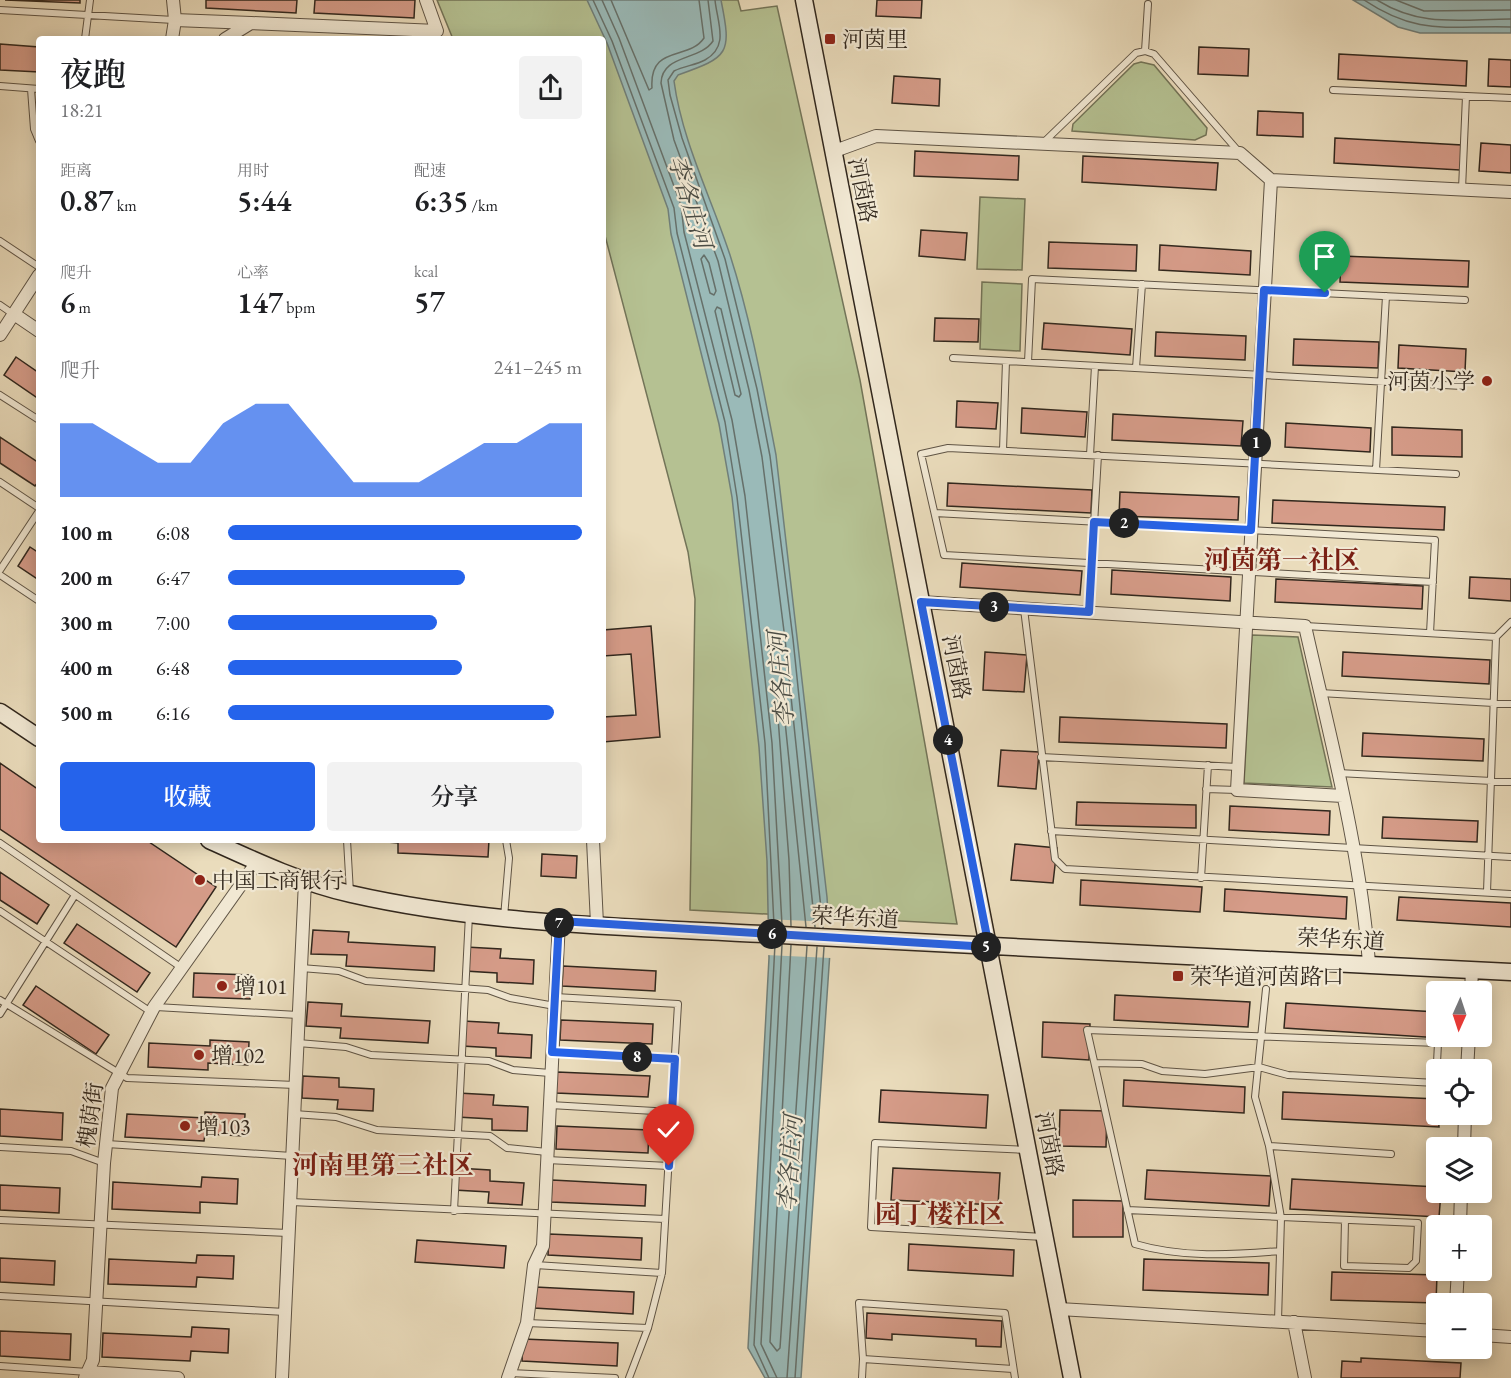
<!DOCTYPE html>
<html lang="zh">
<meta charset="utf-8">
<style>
body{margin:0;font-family:"EB Garamond","Noto Serif SC",serif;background:#f2f2f2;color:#202124;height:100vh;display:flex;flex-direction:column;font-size:22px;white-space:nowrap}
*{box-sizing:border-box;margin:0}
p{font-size:20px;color:#757577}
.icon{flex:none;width:33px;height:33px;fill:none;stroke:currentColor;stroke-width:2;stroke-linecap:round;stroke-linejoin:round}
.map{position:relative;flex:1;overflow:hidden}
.details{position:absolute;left:36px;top:36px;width:570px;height:807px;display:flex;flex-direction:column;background:#fff;border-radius:6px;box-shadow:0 3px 15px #0003}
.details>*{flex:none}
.needle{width:39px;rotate:183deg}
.buttons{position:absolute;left:1426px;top:981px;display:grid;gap:12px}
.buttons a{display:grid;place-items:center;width:66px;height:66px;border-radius:6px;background:#fff;box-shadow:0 3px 15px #0003;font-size:30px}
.pin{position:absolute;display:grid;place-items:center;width:51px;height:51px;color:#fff;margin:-62px -26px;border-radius:50% 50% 50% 0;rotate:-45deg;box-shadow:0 0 6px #0007}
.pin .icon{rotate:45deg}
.km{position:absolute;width:30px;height:30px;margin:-15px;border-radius:50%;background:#222;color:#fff;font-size:16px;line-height:30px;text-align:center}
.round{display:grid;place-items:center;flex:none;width:63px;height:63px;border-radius:6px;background:#f2f2f2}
.head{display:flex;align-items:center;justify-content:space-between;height:102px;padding:0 24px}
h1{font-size:33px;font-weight:600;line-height:45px}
.metrics{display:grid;grid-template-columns:repeat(3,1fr);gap:9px;height:102px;padding:6px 24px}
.metrics div{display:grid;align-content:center}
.metrics b{font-size:30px;font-weight:600}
.metrics small{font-size:16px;font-weight:400}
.metrics p{font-size:16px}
.chart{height:168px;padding:12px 24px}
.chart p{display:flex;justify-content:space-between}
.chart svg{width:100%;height:108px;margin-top:6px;fill:#2563eb;opacity:.7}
.cta{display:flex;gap:12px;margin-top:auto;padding:12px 24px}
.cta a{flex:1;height:69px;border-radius:6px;background:#2563eb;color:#fff;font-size:24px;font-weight:600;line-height:69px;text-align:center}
.cta a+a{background:#f2f2f2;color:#202124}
ul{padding:0 24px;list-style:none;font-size:20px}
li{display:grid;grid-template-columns:96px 72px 1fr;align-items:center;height:45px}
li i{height:15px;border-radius:8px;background:#2563eb}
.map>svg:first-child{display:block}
.green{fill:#b5c192;stroke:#737458;stroke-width:1.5}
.water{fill:#9abab8;stroke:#707f7a;stroke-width:1.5}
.pier{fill:#eadcbc}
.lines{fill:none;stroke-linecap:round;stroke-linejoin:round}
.shore{stroke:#66706a;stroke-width:1.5}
.building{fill:#d69c89;stroke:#31271d;stroke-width:1.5}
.lane-casing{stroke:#5f5445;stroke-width:8}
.street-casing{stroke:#5f5445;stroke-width:14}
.secondary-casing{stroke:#31271d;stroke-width:19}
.lane{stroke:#f1e8d3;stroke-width:6}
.street{stroke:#f1e8d3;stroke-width:12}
.secondary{stroke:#f1e8d3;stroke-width:16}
.route-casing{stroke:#fff;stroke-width:12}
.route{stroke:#2563eb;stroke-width:8}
.poi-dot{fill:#8f2418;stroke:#f1e8d3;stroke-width:2}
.labels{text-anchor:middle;stroke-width:4.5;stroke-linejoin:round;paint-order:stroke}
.poi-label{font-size:22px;fill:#31271d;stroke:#f1e8d3;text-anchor:start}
.street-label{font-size:22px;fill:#31271d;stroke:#f1e8d3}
.water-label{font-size:24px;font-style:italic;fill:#4b4c44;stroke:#f1e8d3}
.quarter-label{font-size:26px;font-weight:bold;fill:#7a1f14;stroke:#f1e8d3}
</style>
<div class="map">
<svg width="1511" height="1378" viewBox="0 0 1511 1378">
<rect width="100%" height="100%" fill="#eadcbc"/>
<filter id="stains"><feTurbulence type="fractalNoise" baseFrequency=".00333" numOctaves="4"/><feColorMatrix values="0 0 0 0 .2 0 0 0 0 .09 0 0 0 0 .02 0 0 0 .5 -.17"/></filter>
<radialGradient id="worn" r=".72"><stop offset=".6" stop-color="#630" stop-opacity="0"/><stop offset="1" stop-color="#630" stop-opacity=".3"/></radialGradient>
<path class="green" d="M437 0H738L741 11 777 6 860 380 957 924 690 910 695 599 688 552 603 228V39H453Z
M1141 62 1154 65 1207 128 1206 135 1195 140 1072 131 1073 124 1134 64Z
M980 197 1025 199 1022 270 977 269Z
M982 282 1022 284 1020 351 980 349Z
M1252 635 1298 637 1332 787 1244 783Z"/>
<path class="water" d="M587 0H721C732 54 729 57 678 75L674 81C682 141 711 197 730 255 751 320 763 388 776 455L827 897 830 952 801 1378H765L748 1348 769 958 767 861 759 747 732 497 719 424 671 234 668 209 607 43Z
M1353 0H1511V33H1420L1398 27Z"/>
<path class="pier" d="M765 919 832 922 831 958 766 955Z"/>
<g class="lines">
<path class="shore" d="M593 0 612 41 674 208 677 233 725 422 737 497 765 743 774 925
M602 0 619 38 681 205 684 232 732 420 745 496 772 743 782 925
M611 0 649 90 652 88C649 44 689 61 704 38L699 0
M708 0 713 41C700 61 662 54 661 83L674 140 718 261 749 390 762 457 785 639 815 927
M715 0C717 22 730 46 705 60 696 65 684 66 674 71L668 80 670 95 682 138 725 259 757 389 770 456 793 639 823 928
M1364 0C1419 37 1450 25 1511 27
M1377 0C1422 28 1461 19 1511 19
M1396 0 1424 11 1511 10
M704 255 709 263 716 291 714 295 710 293 701 259Z
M717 307 721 309 741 394 739 397 735 395 715 311Z
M791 926 789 860 776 692 779 689 782 692 806 927
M791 945 770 1342 777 1351 780 1348 807 946
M769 1378 754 1345 775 944
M777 1378 761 1344 782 945
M787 1378 817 947
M795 1378 824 947"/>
</g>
<path class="building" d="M5 0H80V3Z
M206 0H297L296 13 206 8Z
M315 0H415L414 18 314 13Z
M877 0H922L921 18 876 16Z
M0 44 39 47V72L0 70Z
M1199 47 1249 49 1248 76 1198 74Z
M1339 54 1467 61 1466 86 1338 79Z
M1489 59 1511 60V87L1488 86Z
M894 76 940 79 939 106 892 103Z
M1258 111 1303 113V137L1257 135Z
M1335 138 1462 145 1460 170 1334 163Z
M1481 143 1511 145V173L1479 171Z
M915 151 1019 156 1018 180 914 176Z
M1083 156 1218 163 1216 190 1082 182Z
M921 230 967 233 965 260 919 256Z
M1049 242 1137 245 1136 271 1048 268Z
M1160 245 1251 251 1250 275 1159 270Z
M1341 256 1469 261 1468 287 1340 282Z
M935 318 979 319 978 342 934 341Z
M1044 323 1132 329 1130 355 1042 349Z
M1156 332 1246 336 1245 360 1155 356Z
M1294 339 1379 342 1378 368 1293 365Z
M1399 345 1466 349 1465 372 1398 368Z
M16 357 39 373V399L4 375Z
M957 401 998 403 996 429 956 427Z
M1022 408 1087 412 1085 437 1021 433Z
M1113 414 1243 421 1241 446 1112 440Z
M1286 423 1371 428 1370 452 1285 447Z
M1392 427 1462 430V457L1392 455Z
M0 437 39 463V481L35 486 0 463Z
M948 483 1092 490 1091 513 947 506Z
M1120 492 1239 497 1238 520 1119 516Z
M1273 500 1445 507 1444 530 1272 523Z
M30 547 39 553V580L18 566Z
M962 563 1082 571 1080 595 960 587Z
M1112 570 1231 577 1230 601 1111 594Z
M1470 577 1511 579V601L1469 598Z
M1276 579 1423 586 1422 609 1275 602Z
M651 626 660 737 603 742V717L636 715 631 654 603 656V630Z
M985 652 1027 655 1024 692 983 690Z
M1343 652 1490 660 1489 684 1342 676Z
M1060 717 1227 724 1226 748 1059 742Z
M1363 733 1484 739 1483 761 1362 756Z
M1001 750 1039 752 1036 789 998 786Z
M0 763 39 790V840H146L216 887 176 947 0 829Z
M1077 802 1196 805V828L1076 825Z
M1230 806 1330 811 1329 835 1229 830Z
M1383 817 1478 821 1477 842 1382 838Z
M365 840H489L488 857 398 853V843Z
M1015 844 1057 848 1053 883 1011 880Z
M542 854 577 856 576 878 541 876Z
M0 872 49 905 37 924 0 900Z
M1081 880 1202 887 1200 912 1080 905Z
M1225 889 1347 897 1346 919 1224 911Z
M1399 897 1511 903V927L1397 920Z
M77 924 150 973 137 992 64 943Z
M313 930 349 932 348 942 435 947 434 971 346 966 347 955 311 954Z
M466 947 501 949 500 958 534 960 533 984 497 982V973L465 971Z
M563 966 656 971 655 991 562 986Z
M194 973 251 975 250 999 193 997Z
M36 986 109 1035 96 1054 23 1005Z
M1115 995 1250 1002 1248 1027 1114 1020Z
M308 1002 342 1004 341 1016 430 1021 428 1043 340 1038 341 1028 306 1026Z
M1286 1003 1437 1012V1036L1441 1038 1284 1028Z
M561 1020 653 1024 652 1044 560 1040Z
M463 1021 499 1023 498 1033 532 1035 531 1058 496 1056V1048L462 1046Z
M1043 1022 1090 1024 1089 1060 1042 1057Z
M210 1040 249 1042 248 1065 208 1063V1070L148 1067 149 1043 210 1046Z
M557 1072 650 1076 648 1097 556 1093Z
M303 1076 339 1078V1087L374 1089 373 1111 337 1109 338 1100 302 1098Z
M1124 1080 1245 1087 1244 1113 1123 1106Z
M881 1090 988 1095 986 1128 879 1122Z
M1283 1092 1437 1099 1439 1127 1282 1119Z
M458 1093 494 1095 493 1105 528 1107 527 1131 492 1130V1119L457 1117Z
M0 1109 63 1113 62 1140 0 1136Z
M1060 1110 1107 1111 1106 1147 1059 1146Z
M205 1112 245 1114 244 1136 205 1134 204 1141 125 1137 127 1114 205 1118Z
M557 1126 649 1130 648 1153 556 1149Z
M456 1168 490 1170V1181L524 1183 522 1205 488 1203 489 1192 454 1190Z
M893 1168 1000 1173 998 1205 891 1200Z
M1147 1170 1271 1176 1269 1206 1145 1199Z
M202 1177 238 1179 237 1204 200 1202V1213L112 1209 113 1182 201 1187Z
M1292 1179 1437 1187V1192H1441L1439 1217 1290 1209Z
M552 1180 646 1185 645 1206 551 1202Z
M0 1185 60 1188 59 1213 0 1210Z
M1073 1200 1123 1201V1237H1073Z
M549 1234 642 1238 641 1260 548 1255Z
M417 1240 506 1246 504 1268 415 1262Z
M909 1244 1014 1250 1013 1276 908 1270Z
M197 1255 234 1256 233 1279 197 1277 196 1287 108 1284 109 1259 196 1263Z
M0 1258 55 1261 54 1285 0 1282Z
M1144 1259 1269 1263 1268 1295 1143 1290Z
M1332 1272 1437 1275 1436 1303 1331 1300Z
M535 1287 634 1292 633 1314 534 1308Z
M867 1313 1002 1321 1001 1347 976 1346V1339L892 1334V1340L866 1338Z
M192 1327 229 1329 228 1353 191 1351 190 1361 102 1357 103 1333 191 1337Z
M0 1331 71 1334 70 1360 0 1356Z
M523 1339 618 1343 617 1366 522 1361Z
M1361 1358 1461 1363 1460 1378H1341L1342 1361 1361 1362Z"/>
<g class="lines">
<defs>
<path id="lane" d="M0 10 174 20
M85 39 90 0
M1145 51 1148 4
M0 86 39 89
M31 89 34 129 39 141
M1333 90 1511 98
M1043 143 1136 53 1145 51 1154 54 1239 152
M1462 189 1466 96
M0 241 39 267
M0 305 13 314
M953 358 1462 386
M1028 362 1032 279 1465 300
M1136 368 1142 284
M0 395 39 420
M1003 450 1006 361
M1090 455 1095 366
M1376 470 1386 296
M0 482 39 508
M935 513 1435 540 1430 633
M0 570 39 511
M0 575 39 601
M1433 582 944 555 921 454 948 448 1456 474
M1024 609 1055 859 1065 869 1511 894
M1089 612 1098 455
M1305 626 1496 637
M1320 693 1511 704
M1041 757 1238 767
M1338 773 1511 782
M1206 789 1237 790
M1051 831 1511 857
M347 840 350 893
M0 843 182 968
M1201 878 1208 765
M1487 892 1496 637 1511 622
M0 911 151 1012
M504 917 509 858 506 840
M301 968 339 971 366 981 488 990 510 998 555 1006
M1266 989 1255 1097 1269 1146 1281 1218 1278 1321
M555 997 678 1004 662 1273 648 1328 629 1378
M0 1000 127 1078 295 1085
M156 1007 298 1015
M0 1014 75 895
M298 1043 346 1047 371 1055 489 1061 513 1070 550 1073
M553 1052 675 1059
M1095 1063 1142 1064 1162 1071 1205 1074 1259 1067 1288 1075 1436 1083 1438 1043 1087 1030 1135 1244C1182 1258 1231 1255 1280 1251
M550 1105 672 1112
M294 1114 336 1117 377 1130 490 1136 507 1148 547 1152
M107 1144 292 1156
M1269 1146 1391 1154
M0 1147 71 1151 104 1163
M1027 1150 875 1143 871 1227 1044 1237
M547 1160 669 1166
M291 1202 665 1219
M1127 1210 1418 1223 1416 1261 1409 1268 1344 1266 1345 1220
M454 1211 469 915
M0 1220 288 1233
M535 1265 662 1273
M0 1296 285 1312
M527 1323 648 1328
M863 1359 859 1303 1005 1313 1015 1378
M0 1366 88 1372
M510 1373 615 1378
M862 1378 863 1359 1013 1369"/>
<path id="street" d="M175 20 251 23
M172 39 175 20 173 0
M225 39 251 23 437 31 426 0
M832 152 876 136 1240 153 1271 180 1237 790 1343 796
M1271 180 1511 192
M14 314 39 331
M0 335 39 275
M921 602 1305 626C1330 737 1360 849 1369 963
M593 840 597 924
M1471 992 1472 970
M1467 1070 1469 1036
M1464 1148 1465 1114
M1460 1226 1461 1192
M1456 1304 1458 1270
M1059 1309 1437 1331
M1294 1322 1305 1378
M1482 1335 1511 1337
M89 1372 178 1378
M85 1378 93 1360 104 1163 112 1088 154 1007 257 862
M282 1378 305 881
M508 1378 527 1323 534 1265 543 1246 559 921"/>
<path id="secondary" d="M804 0 1072 1378
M0 712 39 738
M209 840C255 861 302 883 351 894 496 927 650 927 798 936 1036 950 1273 959 1511 972"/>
</defs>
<use href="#lane" class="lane-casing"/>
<use href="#street" class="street-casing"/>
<use href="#secondary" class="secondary-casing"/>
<use href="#lane" class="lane"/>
<use href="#street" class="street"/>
<use href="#secondary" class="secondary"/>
</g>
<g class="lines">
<defs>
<path id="route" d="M669 1166 675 1059 552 1052 559 921 989 947 921 602 1089 612 1094 522 1251 530 1264 290 1325 293"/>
</defs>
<use href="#route" class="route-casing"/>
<use href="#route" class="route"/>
</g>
<g class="poi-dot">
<rect x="824" y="33" width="12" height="12" rx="3"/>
<circle cx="1487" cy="381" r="6"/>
<circle cx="200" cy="880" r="6"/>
<rect x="1172" y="970" width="12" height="12" rx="3"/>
<circle cx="222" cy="986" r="6"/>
<circle cx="199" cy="1055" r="6"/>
<circle cx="185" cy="1126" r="6"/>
</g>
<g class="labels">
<g class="poi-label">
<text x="842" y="47">河茵里</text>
<text x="1475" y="389" text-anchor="end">河茵小学</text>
<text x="212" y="888">中国工商银行</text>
<text x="1190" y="984">荣华道河茵路口</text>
<text x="234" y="994">增101</text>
<text x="211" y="1063">增102</text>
<text x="197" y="1134">增103</text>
</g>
<g class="street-label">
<text transform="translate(863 190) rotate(79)" y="8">河茵路</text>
<text transform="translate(957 667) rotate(79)" y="8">河茵路</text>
<text transform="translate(855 917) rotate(3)" y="8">荣华东道</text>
<text transform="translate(1341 939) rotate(3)" y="8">荣华东道</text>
<text transform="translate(90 1115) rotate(-82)" y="8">槐荫街</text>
<text transform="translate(1050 1144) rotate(79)" y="8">河茵路</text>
</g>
<g class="water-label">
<text transform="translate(690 202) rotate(73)" y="8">李各庄河</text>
<text transform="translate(781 679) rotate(-95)" y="8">李各庄河</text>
<text transform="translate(790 1163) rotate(-86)" y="8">李各庄河</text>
</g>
<g class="quarter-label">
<text x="1282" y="569">河茵第一社区</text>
<text x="383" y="1174">河南里第三社区</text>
<text x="940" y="1223">园丁楼社区</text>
</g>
</g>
<rect width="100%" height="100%" filter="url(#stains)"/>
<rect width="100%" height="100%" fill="url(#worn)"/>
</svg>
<div class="buttons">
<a><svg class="needle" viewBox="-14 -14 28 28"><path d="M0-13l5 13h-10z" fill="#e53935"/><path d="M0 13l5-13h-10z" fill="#757577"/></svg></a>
<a><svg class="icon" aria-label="locate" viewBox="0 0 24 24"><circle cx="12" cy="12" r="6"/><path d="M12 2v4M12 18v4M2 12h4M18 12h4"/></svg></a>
<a><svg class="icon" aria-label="layers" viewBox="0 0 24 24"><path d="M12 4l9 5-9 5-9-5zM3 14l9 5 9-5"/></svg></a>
<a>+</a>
<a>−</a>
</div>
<div class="pin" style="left:1325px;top:293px;background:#1e9e55"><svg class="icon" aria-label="arrive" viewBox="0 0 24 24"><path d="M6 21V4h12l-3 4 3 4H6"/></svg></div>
<div class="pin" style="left:669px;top:1166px;background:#d93025"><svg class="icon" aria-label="check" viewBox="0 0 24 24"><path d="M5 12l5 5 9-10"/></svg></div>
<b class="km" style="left:1256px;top:443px">1</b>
<b class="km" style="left:1124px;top:523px">2</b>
<b class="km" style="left:994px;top:607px">3</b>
<b class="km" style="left:948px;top:740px">4</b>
<b class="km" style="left:986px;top:947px">5</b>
<b class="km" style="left:772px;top:934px">6</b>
<b class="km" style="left:559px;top:923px">7</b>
<b class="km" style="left:637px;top:1057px">8</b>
<section class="details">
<div class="head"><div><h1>夜跑</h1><p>18:21</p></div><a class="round"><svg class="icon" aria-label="share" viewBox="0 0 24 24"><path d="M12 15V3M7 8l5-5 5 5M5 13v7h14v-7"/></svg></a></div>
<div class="metrics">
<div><p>距离</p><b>0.87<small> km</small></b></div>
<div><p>用时</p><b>5:44</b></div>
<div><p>配速</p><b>6:35<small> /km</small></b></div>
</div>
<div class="metrics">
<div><p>爬升</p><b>6<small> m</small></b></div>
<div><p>心率</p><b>147<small> bpm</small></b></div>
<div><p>kcal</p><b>57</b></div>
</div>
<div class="chart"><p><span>爬升</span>241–245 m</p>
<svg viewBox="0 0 160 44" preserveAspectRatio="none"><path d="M0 44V14L10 14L20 22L30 30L40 30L50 14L60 6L70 6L80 22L90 38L100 38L110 38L120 30L130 22L140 22L150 14L160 14V44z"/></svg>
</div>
<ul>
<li><b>100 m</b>6:08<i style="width:100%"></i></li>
<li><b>200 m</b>6:47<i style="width:67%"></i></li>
<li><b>300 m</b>7:00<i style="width:59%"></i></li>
<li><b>400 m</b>6:48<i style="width:66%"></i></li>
<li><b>500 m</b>6:16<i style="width:92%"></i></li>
</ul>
<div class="cta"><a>收藏</a><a>分享</a></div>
</section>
</div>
